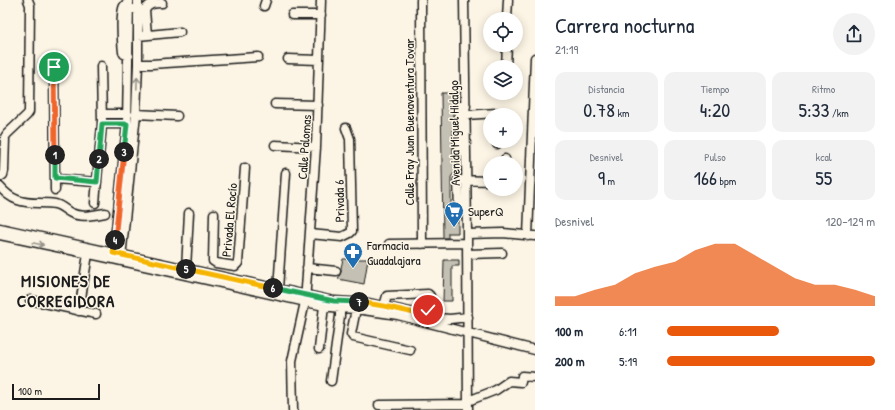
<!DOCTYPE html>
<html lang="es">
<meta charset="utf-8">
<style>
body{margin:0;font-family:"Patrick Hand",sans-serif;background:#f2f2f3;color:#1f2937;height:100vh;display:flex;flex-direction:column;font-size:15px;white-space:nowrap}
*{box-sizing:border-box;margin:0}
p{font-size:13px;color:#747a83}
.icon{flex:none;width:22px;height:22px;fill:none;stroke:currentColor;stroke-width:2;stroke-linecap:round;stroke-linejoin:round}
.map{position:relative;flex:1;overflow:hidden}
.panel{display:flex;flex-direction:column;background:#fff;width:360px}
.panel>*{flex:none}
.controls{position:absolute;left:483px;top:12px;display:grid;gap:8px}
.controls a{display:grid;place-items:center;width:40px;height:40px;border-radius:50%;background:#fff;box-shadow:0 2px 10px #0003;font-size:20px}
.scale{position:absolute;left:12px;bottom:10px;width:88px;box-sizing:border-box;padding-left:4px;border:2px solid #1c1c1c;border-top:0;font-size:11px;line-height:14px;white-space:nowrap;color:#1c1c1c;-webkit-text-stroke:3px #fcf5e5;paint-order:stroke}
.pin{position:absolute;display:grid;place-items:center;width:34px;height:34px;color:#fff;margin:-17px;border:2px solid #fff;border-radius:50%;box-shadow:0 1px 4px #0007}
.km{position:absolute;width:20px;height:20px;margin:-10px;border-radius:50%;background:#222;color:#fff;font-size:11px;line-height:20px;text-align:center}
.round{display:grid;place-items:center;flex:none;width:42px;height:42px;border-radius:21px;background:#f2f2f3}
.summary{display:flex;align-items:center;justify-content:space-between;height:68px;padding:0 20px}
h1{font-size:22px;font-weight:600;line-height:30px}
.figures{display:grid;grid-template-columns:repeat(3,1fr);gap:6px;height:68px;padding:4px 20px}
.figures div{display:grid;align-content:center;border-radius:10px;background:#f2f2f3;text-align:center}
.figures b{font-size:20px;font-weight:600}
.figures small{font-size:11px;font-weight:400}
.figures p{font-size:11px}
.chart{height:112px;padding:8px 20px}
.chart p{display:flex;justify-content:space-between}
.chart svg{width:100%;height:72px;margin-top:4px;fill:#ea580c;opacity:.7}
ul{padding:0 20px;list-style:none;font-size:13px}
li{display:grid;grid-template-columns:64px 48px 1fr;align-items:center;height:30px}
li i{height:10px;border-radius:5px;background:#ea580c}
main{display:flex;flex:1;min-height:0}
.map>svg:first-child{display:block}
.building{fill:#c4c0b3;stroke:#1c1c1c}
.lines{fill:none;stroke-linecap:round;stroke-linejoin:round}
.minor-casing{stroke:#1c1c1c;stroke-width:11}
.minor{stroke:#fcf5e5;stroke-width:8}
.oneway{stroke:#97938b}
.split-1-casing{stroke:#fff;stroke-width:8}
.split-2-casing{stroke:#fff;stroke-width:8}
.split-3-casing{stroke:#fff;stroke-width:8}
.split-4-casing{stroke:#fff;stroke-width:8}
.split-5-casing{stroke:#fff;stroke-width:8}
.split-6-casing{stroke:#fff;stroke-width:8}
.split-7-casing{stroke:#fff;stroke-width:8}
.split-8-casing{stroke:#fff;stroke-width:8}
.split-1{stroke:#f0652b;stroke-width:5}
.split-2{stroke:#22a559;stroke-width:5}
.split-3{stroke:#22a559;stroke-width:5}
.split-4{stroke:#f0652b;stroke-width:5}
.split-5{stroke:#f5b400;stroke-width:5}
.split-6{stroke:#f5b400;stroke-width:5}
.split-7{stroke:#22a559;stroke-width:5}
.split-8{stroke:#f5b400;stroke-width:5}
.labels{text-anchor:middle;stroke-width:3;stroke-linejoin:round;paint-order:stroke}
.street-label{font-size:13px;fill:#1c1c1c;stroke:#fcf5e5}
.poi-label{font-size:13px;fill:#1c1c1c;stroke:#fcf5e5;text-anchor:start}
.district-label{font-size:17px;font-weight:bold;letter-spacing:1px;fill:#1c1c1c;stroke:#fcf5e5}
</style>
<main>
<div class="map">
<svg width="535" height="410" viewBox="0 0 535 410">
<rect width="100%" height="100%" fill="#fcf5e5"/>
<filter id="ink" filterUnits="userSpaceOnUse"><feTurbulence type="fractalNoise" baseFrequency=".025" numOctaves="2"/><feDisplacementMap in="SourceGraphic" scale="8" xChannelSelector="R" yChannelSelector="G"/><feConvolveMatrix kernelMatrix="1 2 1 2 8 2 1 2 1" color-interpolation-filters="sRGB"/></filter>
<g filter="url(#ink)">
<path class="building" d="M441 93H460V100L453 103V158H461V173H454L451 177V220H458V233H448V238H443Z
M343 259H368L364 284 338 279 341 272V268Z
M444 260H459V266H452V301H443Z"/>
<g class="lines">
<defs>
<path id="minor" d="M421 0 422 244
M464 0 467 234 468 410
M264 6 266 0
M134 9 145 10 147 35
M145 10C149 3 155 3 162 3
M292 15H321
M507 19 508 0
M138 36 180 32
M129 56 124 54 123 52C122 44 120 10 124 6 125 4 128 3 129 2
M288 59 319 60
M138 64H151L258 57
M54 67 55 190
M506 67 507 45
M275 104 318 105
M466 106H459V151H466
M102 114H128
M136 114 177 116
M466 115 497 113 499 115
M102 124H127
M497 144V141
M275 145 316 147
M504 163 505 159
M0 177 3 175 4 171 5 137 7 134 27 115 29 112 30 5 28 0
M55 179 97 182
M0 187C11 200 22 203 39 203 44 203 49 203 55 204 61 205 65 210 71 213 81 218 94 215 105 213
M95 203 102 124 101 66
M467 213 459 212 458 180 490 181
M214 214 213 261 216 263 235 266 238 263 245 168
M0 228 334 301 369 303 438 318 450 319 468 317
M310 234 342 237 350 233 352 231 350 139 346 128
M467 234 503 233 535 236
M0 235 113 259 324 306 340 308 356 309 398 315 535 350
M528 236 535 58
M389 244 467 243
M467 254 502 253
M113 258 127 124 129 0
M121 258 136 114 138 64V0
M307 268 336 271
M186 269 189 213
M278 289 286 173
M30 300 96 314
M384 306 387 296 428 294 430 296 427 316
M356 309 351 334 353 337 410 350
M79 311 88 254
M319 349 324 306
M331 381 340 316V308
M468 401 496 390 509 381 521 382 522 376 535 377
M379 405 468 404
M293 410 292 361 305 302 316 147 321 0"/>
</defs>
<use href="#minor" class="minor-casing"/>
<use href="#minor" class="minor"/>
</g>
<defs><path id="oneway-shaft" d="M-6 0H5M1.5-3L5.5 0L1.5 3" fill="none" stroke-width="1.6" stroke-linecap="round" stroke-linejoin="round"/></defs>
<g class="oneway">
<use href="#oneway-shaft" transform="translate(137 83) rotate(-88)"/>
<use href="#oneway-shaft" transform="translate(38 244) rotate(12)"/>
</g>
</g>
<g class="lines" filter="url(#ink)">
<defs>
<path id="split-1" d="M54 67 55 155"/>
<path id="split-2" d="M55 155V178L97 182 99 159"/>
<path id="split-3" d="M99 159 102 124H127L124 152"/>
<path id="split-4" d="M115 240 124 152"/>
<path id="split-5" d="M115 240 113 253 186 269"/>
<path id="split-6" d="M186 269 273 288"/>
<path id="split-7" d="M273 288 334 301 359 302"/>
<path id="split-8" d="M359 302 384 306 427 316 428 310"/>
</defs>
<use href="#split-1" class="split-1-casing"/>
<use href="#split-2" class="split-2-casing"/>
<use href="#split-3" class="split-3-casing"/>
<use href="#split-4" class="split-4-casing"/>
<use href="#split-5" class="split-5-casing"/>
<use href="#split-6" class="split-6-casing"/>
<use href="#split-7" class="split-7-casing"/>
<use href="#split-8" class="split-8-casing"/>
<use href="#split-1" class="split-1"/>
<use href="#split-2" class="split-2"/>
<use href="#split-3" class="split-3"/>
<use href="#split-4" class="split-4"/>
<use href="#split-5" class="split-5"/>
<use href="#split-6" class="split-6"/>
<use href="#split-7" class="split-7"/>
<use href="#split-8" class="split-8"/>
</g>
<defs>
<symbol id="supermarket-pin" viewBox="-11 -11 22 30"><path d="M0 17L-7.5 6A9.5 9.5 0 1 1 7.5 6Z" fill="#1f6fb2" stroke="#fcf5e5"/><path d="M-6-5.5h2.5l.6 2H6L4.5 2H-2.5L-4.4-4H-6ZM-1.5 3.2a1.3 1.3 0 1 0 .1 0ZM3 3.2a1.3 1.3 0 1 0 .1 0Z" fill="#fff"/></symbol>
<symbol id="pharmacy-pin" viewBox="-11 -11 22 30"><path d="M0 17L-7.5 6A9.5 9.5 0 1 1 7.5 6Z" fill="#1f6fb2" stroke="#fcf5e5"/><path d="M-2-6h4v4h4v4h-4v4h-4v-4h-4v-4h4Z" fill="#fff"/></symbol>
</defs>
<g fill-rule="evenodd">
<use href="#supermarket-pin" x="443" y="200" width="22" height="30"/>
<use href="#pharmacy-pin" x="342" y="241" width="22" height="30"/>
</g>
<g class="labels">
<g class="street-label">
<text transform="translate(409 122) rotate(-90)" y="5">Calle Fray Juan Buenaventura Tovar</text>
<text transform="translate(454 133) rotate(-91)" y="5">Avenida Miguel Hidalgo</text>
<text transform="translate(304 147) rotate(-86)" y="5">Calle Palomas</text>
<text transform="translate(339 201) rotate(-91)" y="5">Privada 6</text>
<text transform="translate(229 220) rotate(-85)" y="5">Privada El Rocío</text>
</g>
<g class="poi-label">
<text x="468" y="216">SuperQ</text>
<text x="367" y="250">Farmacia<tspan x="367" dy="15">Guadalajara</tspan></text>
</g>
<g class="district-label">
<text x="66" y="287">MISIONES DE<tspan x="66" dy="20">CORREGIDORA</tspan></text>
</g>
</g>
</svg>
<div class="controls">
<a><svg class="icon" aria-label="locate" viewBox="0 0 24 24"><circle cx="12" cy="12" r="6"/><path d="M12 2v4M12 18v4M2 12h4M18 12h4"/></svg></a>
<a><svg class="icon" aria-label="layers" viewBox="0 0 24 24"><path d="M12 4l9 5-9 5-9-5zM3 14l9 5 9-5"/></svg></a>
<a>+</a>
<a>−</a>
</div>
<div class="scale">100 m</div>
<div class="pin" style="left:54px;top:67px;background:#1e9e55"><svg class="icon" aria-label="arrive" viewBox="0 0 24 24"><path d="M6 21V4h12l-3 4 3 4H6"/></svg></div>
<div class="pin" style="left:428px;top:310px;background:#d93025"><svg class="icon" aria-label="check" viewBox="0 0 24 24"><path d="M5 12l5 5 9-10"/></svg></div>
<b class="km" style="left:55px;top:155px">1</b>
<b class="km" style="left:99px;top:159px">2</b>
<b class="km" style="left:124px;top:152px">3</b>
<b class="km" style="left:115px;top:240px">4</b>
<b class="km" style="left:186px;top:269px">5</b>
<b class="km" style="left:273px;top:288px">6</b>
<b class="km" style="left:359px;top:302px">7</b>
</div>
<section class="panel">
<div class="summary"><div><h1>Carrera nocturna</h1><p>21:19</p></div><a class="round"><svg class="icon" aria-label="share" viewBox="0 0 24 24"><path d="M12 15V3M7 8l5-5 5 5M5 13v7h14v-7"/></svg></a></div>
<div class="figures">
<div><p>Distancia</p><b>0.78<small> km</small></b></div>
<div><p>Tiempo</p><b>4:20</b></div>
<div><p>Ritmo</p><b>5:33<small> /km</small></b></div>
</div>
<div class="figures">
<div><p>Desnivel</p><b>9<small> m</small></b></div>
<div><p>Pulso</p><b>166<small> bpm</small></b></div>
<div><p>kcal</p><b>55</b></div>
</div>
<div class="chart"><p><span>Desnivel</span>120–129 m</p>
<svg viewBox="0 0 160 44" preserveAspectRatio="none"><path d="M0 44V38L10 38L20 34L30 31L40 24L50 20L60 17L70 10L80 6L90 6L100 13L110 20L120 27L130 31L140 31L150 34L160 38V44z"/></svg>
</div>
<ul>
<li><b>100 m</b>6:11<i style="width:54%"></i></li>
<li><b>200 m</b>5:19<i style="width:100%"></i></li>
</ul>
</section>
</main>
